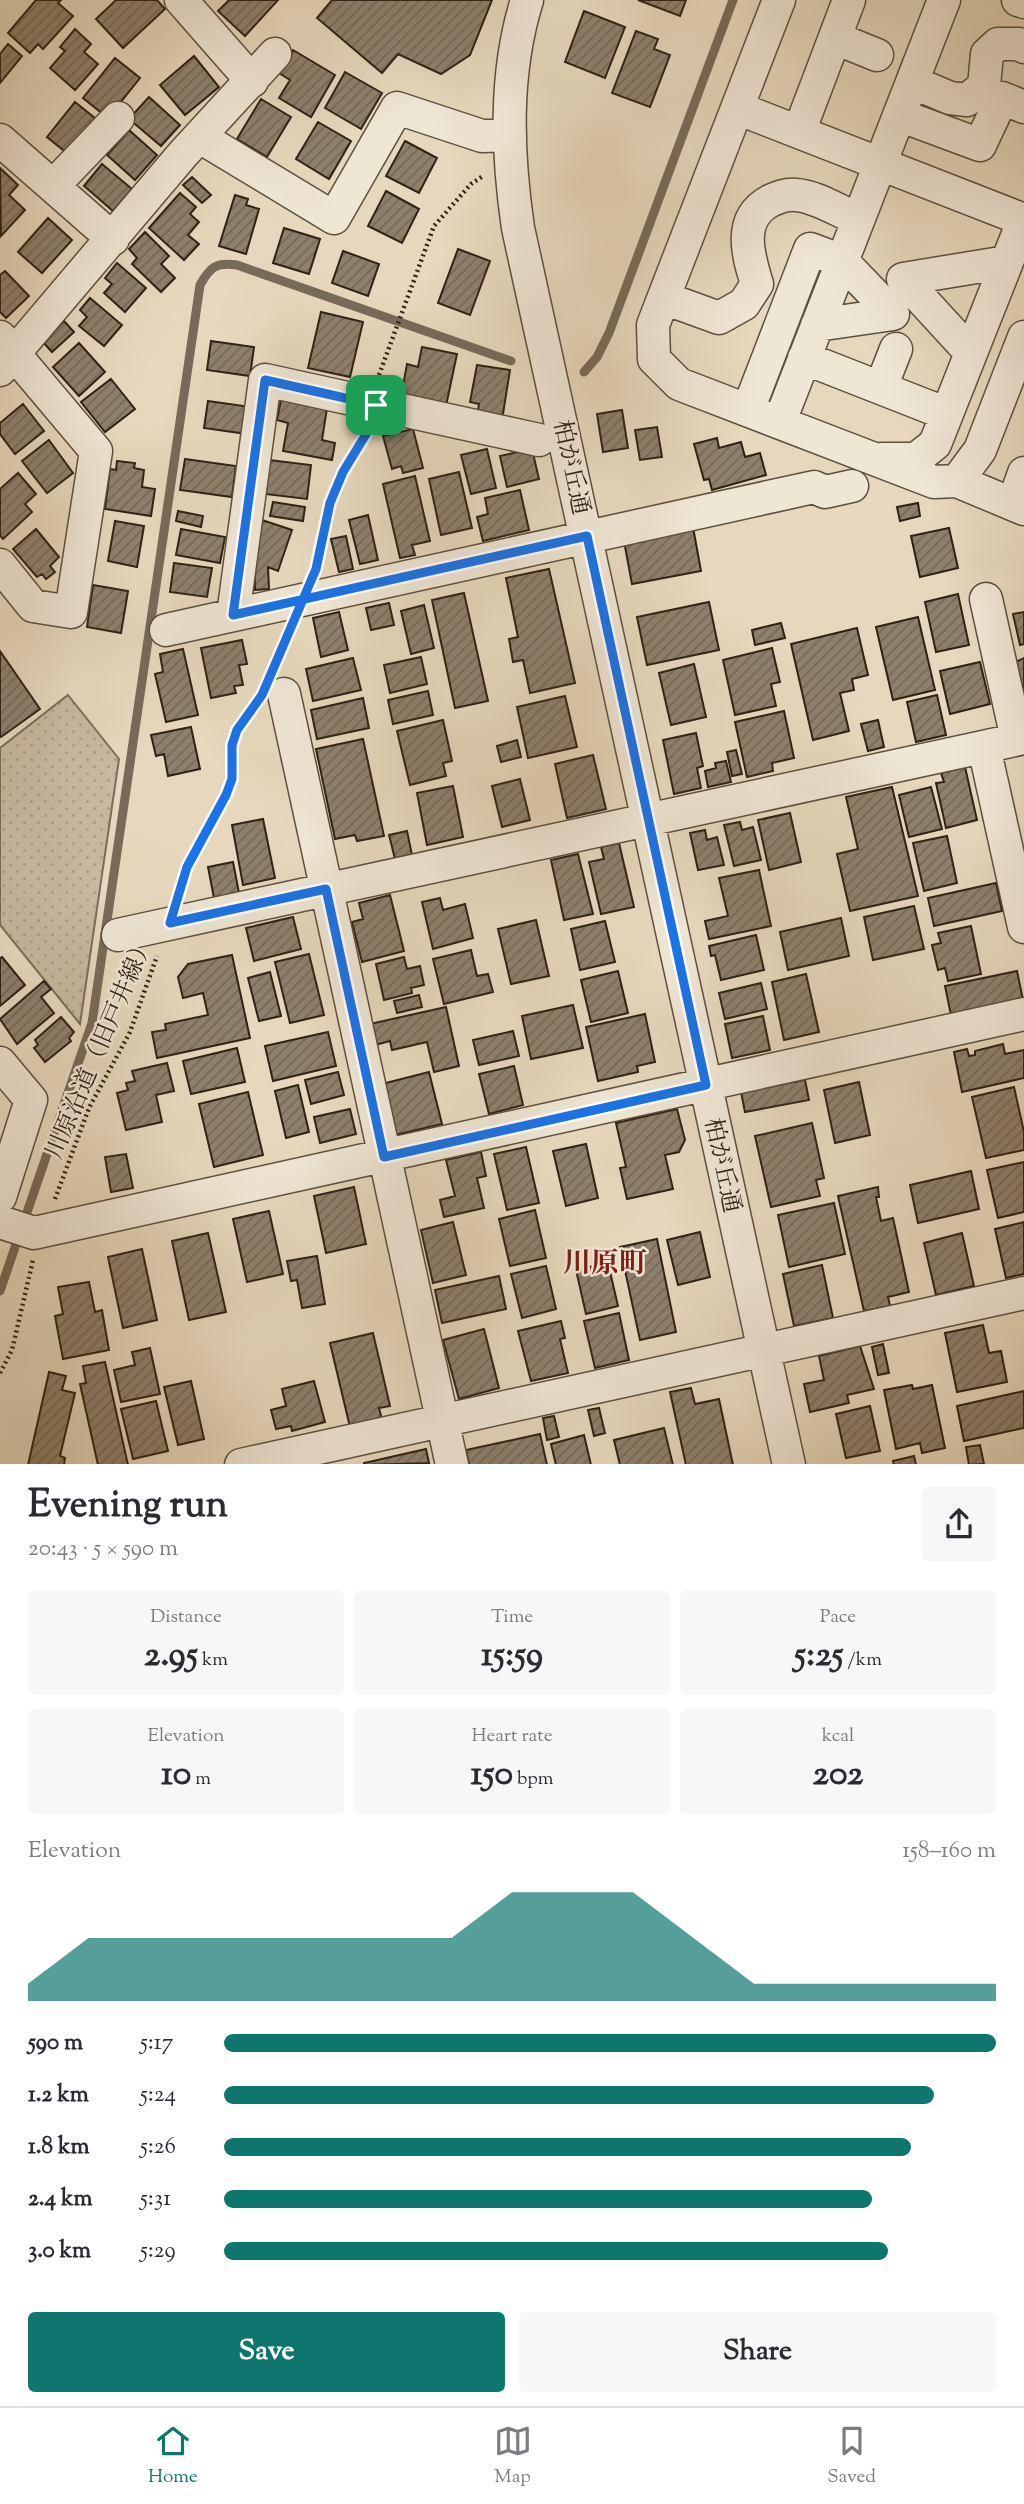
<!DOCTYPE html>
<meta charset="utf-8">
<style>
body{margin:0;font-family:"Sorts Mill Goudy","Noto Serif JP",serif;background:#f7f7f7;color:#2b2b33;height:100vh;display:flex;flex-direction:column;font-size:26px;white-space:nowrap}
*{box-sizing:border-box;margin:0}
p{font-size:23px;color:#7c7c81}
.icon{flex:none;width:38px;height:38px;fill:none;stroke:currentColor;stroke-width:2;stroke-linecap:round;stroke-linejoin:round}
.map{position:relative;height:1464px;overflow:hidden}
.drawer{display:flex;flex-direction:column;background:#fff;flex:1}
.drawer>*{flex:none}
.pin{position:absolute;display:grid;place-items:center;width:60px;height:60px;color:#fff;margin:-30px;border-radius:14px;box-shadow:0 4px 10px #0006}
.round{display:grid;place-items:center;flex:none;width:74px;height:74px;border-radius:7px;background:#f7f7f7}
.head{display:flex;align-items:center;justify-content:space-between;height:119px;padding:0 28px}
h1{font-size:38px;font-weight:700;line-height:52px}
.figures{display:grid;grid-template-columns:repeat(3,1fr);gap:10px;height:119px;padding:7px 28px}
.figures div{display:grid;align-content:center;border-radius:7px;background:#f7f7f7;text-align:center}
.figures b{font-size:35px;font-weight:700}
.figures small{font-size:19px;font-weight:400}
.figures p{font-size:19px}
.chart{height:196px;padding:14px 28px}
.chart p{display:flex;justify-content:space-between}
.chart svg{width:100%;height:126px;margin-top:7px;fill:#0f766e;opacity:.7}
.action{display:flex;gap:14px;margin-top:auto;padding:14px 28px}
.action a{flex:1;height:80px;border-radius:7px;background:#0f766e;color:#fff;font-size:28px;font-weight:700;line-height:80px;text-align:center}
.action a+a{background:#f7f7f7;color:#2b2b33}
ul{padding:0 28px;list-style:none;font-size:23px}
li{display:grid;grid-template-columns:112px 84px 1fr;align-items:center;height:52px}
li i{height:18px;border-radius:9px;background:#0f766e}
.tab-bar{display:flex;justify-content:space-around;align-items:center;height:98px;border-top:2px solid #e1e1e2;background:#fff;font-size:19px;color:#7c7c81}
.tab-bar a{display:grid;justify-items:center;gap:4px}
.tab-bar .active{color:#0f766e}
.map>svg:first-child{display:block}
.park{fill:url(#park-dots);stroke:#7b6e5a;stroke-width:2}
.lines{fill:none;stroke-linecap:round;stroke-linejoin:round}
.stream{stroke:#776a58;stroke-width:9}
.building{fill:url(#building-hatch);stroke:#2e2215;stroke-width:2}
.minor-casing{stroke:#5c503f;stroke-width:35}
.path{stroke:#2e2215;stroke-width:4.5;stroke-dasharray:2 3.5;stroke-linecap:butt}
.minor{stroke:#efe6d4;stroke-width:32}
.route-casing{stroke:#fff;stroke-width:14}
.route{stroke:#1a73e8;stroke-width:9}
.labels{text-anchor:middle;stroke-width:5;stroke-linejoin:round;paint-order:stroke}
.street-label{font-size:24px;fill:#2e2215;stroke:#efe6d4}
.quarter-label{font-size:28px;font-weight:bold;fill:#7a1f14;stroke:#efe6d4}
</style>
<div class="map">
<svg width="1024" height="1465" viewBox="0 0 1024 1465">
<defs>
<pattern id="park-dots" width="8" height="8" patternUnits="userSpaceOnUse" patternTransform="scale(1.75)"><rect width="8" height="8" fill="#c8b9a0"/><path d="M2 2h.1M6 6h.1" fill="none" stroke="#ac9f89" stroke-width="1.8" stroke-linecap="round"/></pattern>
<pattern id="building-hatch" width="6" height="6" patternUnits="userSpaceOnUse" patternTransform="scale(1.75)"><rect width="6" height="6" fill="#8e816c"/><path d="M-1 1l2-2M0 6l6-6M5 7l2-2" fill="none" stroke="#746958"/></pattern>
</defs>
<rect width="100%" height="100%" fill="#e7d8bd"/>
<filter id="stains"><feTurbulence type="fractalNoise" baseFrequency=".00286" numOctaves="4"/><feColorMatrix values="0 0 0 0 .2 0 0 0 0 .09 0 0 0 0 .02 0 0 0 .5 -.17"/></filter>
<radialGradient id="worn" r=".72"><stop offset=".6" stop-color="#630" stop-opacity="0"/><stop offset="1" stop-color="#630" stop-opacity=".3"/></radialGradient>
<path class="park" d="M68 695 119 759 80 1024 0 925V748Z"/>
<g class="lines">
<path class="stream" d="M584 372 597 357 609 333 733 0
M0 1291 92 1023 200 285C210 267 216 262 237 265L511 361"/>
</g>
<path class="building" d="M36 0H61L58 3 73 16 43 49 38 44 30 53 8 33Z
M116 0H157L165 9 123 48 96 19Z
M229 0H278L245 36 218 11Z
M332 0H492L470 55 441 74 398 54 382 73 317 18Z
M638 0H686L680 16Z
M584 11 625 27 605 78 565 62Z
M75 29 91 44 84 52 98 64 75 90 50 68 65 51 60 47Z
M636 31 658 39 654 49 670 55 650 107 612 93Z
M8 44 22 56 0 83V54Z
M293 50 335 75 311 117 279 98 290 80 279 73Z
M194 56 219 87 185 115 160 85Z
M115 58 140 78 108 118 83 98Z
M345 72 382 93 361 129 325 108Z
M149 97 180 125 161 146 129 119Z
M261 99 291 117 267 157 237 139Z
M75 102 101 123 73 158 47 137Z
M318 122 351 141 329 179 296 159Z
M129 130 157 155 135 180 107 155Z
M405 141 437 158 419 193 386 176Z
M102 164 132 189 113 211 84 186Z
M0 168 18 185 9 195 25 210 1 236Z
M192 177 211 195 202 203 183 185Z
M386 191 419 209 402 243 368 226Z
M180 193 196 207 190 214 199 222 188 235 199 244 184 260 149 228Z
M235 195 248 199 246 205 259 209 246 254 219 246Z
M48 218 72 240 42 273 18 252Z
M284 228 320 239 309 274 273 263Z
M145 232 169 256 161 264 175 278 161 292 132 264 137 258 129 249Z
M458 249 490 261 470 315 438 303Z
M343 251 379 264 368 296 332 283Z
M117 263 146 288 125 312 104 293 112 284 105 278Z
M5 271 29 296 6 318 0 312V275Z
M90 298 122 325 104 346 79 326 87 317 80 310Z
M321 312 363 322 350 377 308 368Z
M64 321 74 332 52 352 42 341Z
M211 341 254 347 250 376 207 370Z
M79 343 105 372 79 396 53 367Z
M422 347 457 354 446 406 401 397 407 364 418 367Z
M477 365 510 370 502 420 477 416 479 404 470 402Z
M111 379 135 409 105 432 81 402Z
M281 400 327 408 322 440 335 443 332 460 283 451 288 423 277 420Z
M208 401 251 407 247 434 204 428Z
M23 404 44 431 15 454 0 434V423Z
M622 410 628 448 603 452 597 414Z
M657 427 662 457 640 460 635 430Z
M413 429 423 468 403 473 401 466 392 469 383 436Z
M717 438 719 448 741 442 745 457 760 453 766 475 712 490 709 479 704 480 694 444Z
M49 440 73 473 47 493 22 461Z
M487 449 496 488 471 494 461 455Z
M532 449 539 479 507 487 500 456Z
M185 459 236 466 232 497 180 490Z
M269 460 311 465 307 499 265 494Z
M117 461 135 463 134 468 144 470 142 487 155 489 151 516 105 509 110 469 116 470Z
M459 472 472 528 441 535 429 479Z
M18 473 36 494 25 504 32 512 3 539 0 535V489Z
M415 476 430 541 412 545 415 555 400 558 383 484Z
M520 490 529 530 483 541 477 517 488 514 485 498Z
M273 502 305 507 303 521 270 516Z
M918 503 920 516 900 521 897 507Z
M178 511 203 516 201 527 176 521Z
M368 515 378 560 360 564 349 520Z
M262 520 292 530 278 571 268 567 269 589 255 590 254 543Z
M115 521 144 526 137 567 108 561Z
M693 527 701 571 632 584 624 541Z
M949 528 958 568 920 577 911 536Z
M36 529 59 557 50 566 55 572 46 579 42 574 37 577 13 549Z
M181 529 225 537 220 563 176 555Z
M346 536 353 569 339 572 331 539Z
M174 563 212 568 207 597 170 592Z
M549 569 575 683 530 693 523 660 513 662 509 639 518 637 506 578Z
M93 585 128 591 121 633 87 627Z
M464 593 488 701 455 708 432 600Z
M958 594 969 645 936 652 925 602Z
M709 602 719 650 647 665 637 617Z
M389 603 394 625 371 630 366 608Z
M424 605 434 648 411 654 401 611Z
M339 612 348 650 321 657 313 618Z
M1024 612V644L1020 645 1013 614Z
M918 617 935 690 893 700 876 627Z
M781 623 785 638 755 645 752 630Z
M857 628 868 675 852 679 854 690 840 693 849 731 813 740 791 644Z
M242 640 247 664 239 665 243 685 234 686 236 693 211 698 201 648Z
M772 648 780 682 771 684 776 706 735 715 723 660Z
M183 649 198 715 166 722 155 674 163 672 160 654Z
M0 651 40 709 1 737 0 736Z
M421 657 427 684 390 693 384 665Z
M353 658 361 690 313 701 306 669Z
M1024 658V690L1014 692 1009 665Z
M980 662 990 704 950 714 940 671Z
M694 664 706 717 671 725 659 673Z
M428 691 433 715 393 724 388 700Z
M937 695 946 735 916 742 907 702Z
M565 696 577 747 528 758 517 707Z
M363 698 369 728 317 739 311 710Z
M784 711 794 758 772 763 773 771 747 777 735 722Z
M443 720 452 761 443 763 446 776 410 785 397 731Z
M878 720 884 747 868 751 861 724Z
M191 727 200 769 168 776 164 754 156 756 151 735Z
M696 733 703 766 697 768 701 788 674 794 663 740Z
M363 739 384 836 357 841 355 835 335 839 316 749Z
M517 740 521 757 501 762 497 746Z
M736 750 742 774 732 776 727 752Z
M593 755 606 809 567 818 555 764Z
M726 761 731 782 708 787 705 771 716 768 715 763Z
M965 767 977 820 946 828 936 783 944 782 941 773Z
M520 779 530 820 502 827 492 786Z
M453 786 463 837 427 845 417 793Z
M892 787 918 896 850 911 837 854 858 849 846 797Z
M931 787 942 829 909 837 899 795Z
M790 813 801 862 769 870 758 820Z
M263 819 275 878 243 885 232 825Z
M740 822 742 830 753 827 761 860 734 866 724 825Z
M705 830 707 840 717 837 724 865 698 870 690 833Z
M407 831 412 855 395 859 389 835Z
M947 836 957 883 924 891 913 843Z
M619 843 634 907 601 914 589 862 604 859 601 847Z
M578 854 593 914 564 920 551 860Z
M233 862 239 893 214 898 208 867Z
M759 870 771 926 709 939 705 921 728 916 719 878Z
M996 883 1002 911 934 926 928 898Z
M390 895 404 951 362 962 352 922 363 919 359 903Z
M440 898 443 910 465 904 473 938 433 949 422 902Z
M914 906 924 949 873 960 864 917Z
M293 917 301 949 254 961 246 928Z
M841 918 849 956 788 970 780 932Z
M536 920 549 976 511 984 498 929Z
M605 921 615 962 580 970 571 929Z
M971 926 981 974 948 981 945 968 938 970 932 945 941 943 938 933Z
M756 935 764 970 721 980 715 955 711 956 709 946Z
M471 950 477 976 488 974 493 992 444 1004 433 959Z
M309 954 324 1015 290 1023 275 962Z
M232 955 250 1038 157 1058 152 1032 166 1030 165 1024 208 1015 203 993 183 998 178 977 188 964Z
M2 957 25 985 0 1006V958Z
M404 957 407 969 420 966 424 985 411 988 412 993 384 1000 376 964Z
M618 971 628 1013 591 1022 581 980Z
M1017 971 1023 1000 951 1015 945 986Z
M270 972 281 1016 259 1021 248 978Z
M806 974 819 1032 784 1040 772 982Z
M44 981 51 989 41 997 54 1013 17 1044 0 1019Z
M761 983 767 1009 725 1019 719 993Z
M419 995 422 1007 397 1013 394 1001Z
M573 1005 583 1048 531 1059 522 1016Z
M446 1007 459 1066 434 1072 427 1042 392 1050 390 1041 375 1045 370 1024Z
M645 1014 655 1062 637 1066 638 1072 598 1081 586 1027Z
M763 1016 770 1050 732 1058 725 1024Z
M61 1017 74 1032 69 1038 71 1041 45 1062 34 1048 38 1045 35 1040Z
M513 1031 519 1056 479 1065 473 1040Z
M328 1032 336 1066 273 1081 265 1046Z
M1003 1044 1005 1054 1024 1050V1078L962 1092 954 1052 967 1049 969 1056 975 1055V1051Z
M237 1048 245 1082 191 1094 183 1061Z
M167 1063 174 1091 156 1095 162 1122 126 1130 117 1093 128 1090 126 1083 135 1081 132 1071Z
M514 1066 523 1105 489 1114 479 1074Z
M338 1072 344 1095 311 1104 305 1080Z
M429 1072 442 1124 395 1135 382 1084Z
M805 1080 809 1100 745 1112 741 1092Z
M859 1082 870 1135 835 1143 824 1090Z
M298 1085 309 1132 286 1138 275 1091Z
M1014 1087 1024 1132V1150L986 1158 972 1097Z
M248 1092 263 1155 214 1167 199 1104Z
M350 1109 356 1134 320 1143 314 1117Z
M677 1109 685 1140 679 1152 665 1155 673 1189 627 1199 620 1168 626 1167 616 1123Z
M812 1123 824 1178 816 1180 820 1196 771 1207 755 1136Z
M586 1144 598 1198 566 1206 553 1151Z
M526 1147 539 1203 507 1210 494 1154Z
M481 1152 486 1176 477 1178 484 1208 444 1217 440 1200 455 1196 446 1160Z
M126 1154 133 1188 111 1192 105 1157Z
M1024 1162V1212L998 1218 987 1170Z
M971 1171 979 1209 918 1223 910 1185Z
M354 1187 366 1244 326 1253 314 1196Z
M878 1187 879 1197H876L881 1221 893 1218 909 1292 888 1297 890 1306 864 1311 838 1196Z
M834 1203 845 1254 789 1267 778 1215Z
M535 1210 546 1258 510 1266 499 1219Z
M269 1211 283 1274 247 1282 233 1219Z
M453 1222 466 1275 433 1283 421 1230Z
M1024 1222V1274L1006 1278 995 1229Z
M700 1232 710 1277 678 1285 667 1240Z
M208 1233 226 1312 189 1320 172 1241Z
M962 1233 974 1286 936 1295 924 1243Z
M657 1239 676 1332 640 1340 620 1247Z
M142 1249 157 1320 123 1328 108 1257Z
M317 1256 325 1304 302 1308 297 1280 291 1281 287 1261Z
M608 1263 618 1306 586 1314 576 1270Z
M822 1265 833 1318 794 1326 783 1274Z
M546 1266 556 1309 522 1318 511 1274Z
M499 1276 506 1309 442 1323 435 1290Z
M89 1282 95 1312 102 1310 109 1350 63 1359 55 1316 63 1314 58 1287Z
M619 1313 629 1360 595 1368 584 1321Z
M561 1321 565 1338 560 1339 568 1373 531 1381 518 1331Z
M983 1325 989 1353 1001 1351 1007 1382 957 1392 945 1333Z
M484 1329 499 1388 459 1399 443 1340Z
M373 1333 390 1406 379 1408 382 1420 350 1427 330 1343Z
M883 1344 889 1373 878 1375 872 1347Z
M860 1346 874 1389 847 1395 849 1403 810 1412 804 1384 824 1380 819 1356Z
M150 1348 160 1394 121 1402 114 1370 135 1365 132 1352Z
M105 1362 128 1465H98L80 1384 86 1383 83 1366Z
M49 1372 66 1376 62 1390 75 1393 60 1456 65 1458 64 1465H28Z
M191 1381 204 1439 178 1445 164 1387Z
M314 1381 325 1422 292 1431 291 1426 276 1429 271 1410 286 1406 282 1389Z
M912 1385 913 1389 932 1385 945 1448 922 1453 920 1443 896 1449 884 1390Z
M691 1388 695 1404 719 1399 733 1465H686L670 1392Z
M1024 1391V1428L964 1441 957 1406Z
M156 1401 168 1451 133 1459 121 1409Z
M870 1406 880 1451 846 1458 836 1414Z
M599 1408 605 1433 594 1436 588 1410Z
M554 1416 559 1437 547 1440 543 1418Z
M664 1428 673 1465H620L614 1440Z
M540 1434 547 1465H469L466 1450Z
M584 1435 591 1465H556L551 1444Z
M980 1445 984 1464 969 1465 966 1447Z
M426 1449 429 1463 364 1465V1463Z
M914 1456 916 1465H894L893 1461Z"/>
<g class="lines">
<defs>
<path id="minor" d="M181 0 252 81
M527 0C504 74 507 152 518 228L789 1465
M779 0 653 325 654 359 679 384 934 482 957 481 980 450 1024 337
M1018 0 1024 2
M835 38 877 55
M912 82 950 98 967 100 984 86 987 54 998 44H1019L1024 47
M737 108 1024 220
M899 115 980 145 1002 98 1024 107
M799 132 849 0
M200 137 334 218 397 108 482 136 509 135
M0 140 113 239
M53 186 118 118
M664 298 719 318 744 304 757 284C748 255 737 219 770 201 779 197 786 194 796 195 816 196 840 212 858 219
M0 337 96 451 71 612 33 606 0 565
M971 353 903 279 1007 262
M804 358 947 414
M0 370 183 154 275 54
M887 372 896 349
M748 410 810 249 842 261 893 314 817 325
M780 421 944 0
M882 459H916L935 444 1024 219
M957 481 1024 509
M1013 504 1024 473
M986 599 1017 739
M233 615 265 380 539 440
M166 630 814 487 825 492 852 486
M284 694 452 1465
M984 747 1024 927
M118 935 1024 738
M0 1063 31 1100 0 1197
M0 1222 34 1233 1024 1014
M241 1465 1024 1293"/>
</defs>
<use href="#minor" class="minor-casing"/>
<path class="path" d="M379 375 434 226 471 184 483 176
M316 568 330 503 343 472 369 431
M275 665 287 634
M179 892 187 867 205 829 226 795 234 763 232 745 237 730 255 703
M55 1199 89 1108 130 1032 157 956
M0 1373 12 1350 33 1260"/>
<use href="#minor" class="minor"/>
</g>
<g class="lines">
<defs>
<path id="route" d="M376 405 371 426 343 472 330 503 316 569 262 695 237 730 232 745V779L226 795 187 867 170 923 326 889 384 1157 706 1085 587 536 233 615 265 380 376 405"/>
</defs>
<use href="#route" class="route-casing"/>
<use href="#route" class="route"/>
</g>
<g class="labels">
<g class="street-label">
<text transform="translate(572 467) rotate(78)" y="8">柏が丘通</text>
<text transform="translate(99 1047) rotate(-67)" y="8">川原沿道（旧戸井線）</text>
<text transform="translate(723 1165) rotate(78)" y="8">柏が丘通</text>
</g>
<g class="quarter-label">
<text x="605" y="1272">川原町</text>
</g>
</g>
<rect width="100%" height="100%" filter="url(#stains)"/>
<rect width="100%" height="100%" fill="url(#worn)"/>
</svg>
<div class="pin" style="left:376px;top:405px;background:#1e9e55"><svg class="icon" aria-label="arrive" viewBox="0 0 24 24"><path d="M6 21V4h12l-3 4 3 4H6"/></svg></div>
</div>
<section class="drawer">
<div class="head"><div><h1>Evening run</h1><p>20:43 · 5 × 590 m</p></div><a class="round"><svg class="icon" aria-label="share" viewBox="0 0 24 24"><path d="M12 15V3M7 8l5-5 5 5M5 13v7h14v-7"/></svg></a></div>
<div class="figures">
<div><p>Distance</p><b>2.95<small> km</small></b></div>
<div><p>Time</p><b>15:59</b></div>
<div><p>Pace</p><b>5:25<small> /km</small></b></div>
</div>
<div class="figures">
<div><p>Elevation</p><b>10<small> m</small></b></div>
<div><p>Heart rate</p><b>150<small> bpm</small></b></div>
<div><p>kcal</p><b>202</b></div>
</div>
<div class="chart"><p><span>Elevation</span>158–160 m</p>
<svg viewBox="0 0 160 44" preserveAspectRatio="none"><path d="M0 44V38L10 22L20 22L30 22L40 22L50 22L60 22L70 22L80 6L90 6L100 6L110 22L120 38L130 38L140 38L150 38L160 38V44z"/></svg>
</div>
<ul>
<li><b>590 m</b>5:17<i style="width:100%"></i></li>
<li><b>1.2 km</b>5:24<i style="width:92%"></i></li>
<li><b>1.8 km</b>5:26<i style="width:89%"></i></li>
<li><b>2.4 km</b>5:31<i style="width:84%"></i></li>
<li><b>3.0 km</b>5:29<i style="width:86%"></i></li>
</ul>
<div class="action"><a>Save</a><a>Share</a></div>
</section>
<nav class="tab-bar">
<a class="active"><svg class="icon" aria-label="home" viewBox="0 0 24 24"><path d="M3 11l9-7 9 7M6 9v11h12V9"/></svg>Home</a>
<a><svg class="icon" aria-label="map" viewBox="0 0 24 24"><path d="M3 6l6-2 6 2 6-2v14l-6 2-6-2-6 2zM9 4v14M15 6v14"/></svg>Map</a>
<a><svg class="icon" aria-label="saved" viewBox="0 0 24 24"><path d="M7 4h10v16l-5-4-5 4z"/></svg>Saved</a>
</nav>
